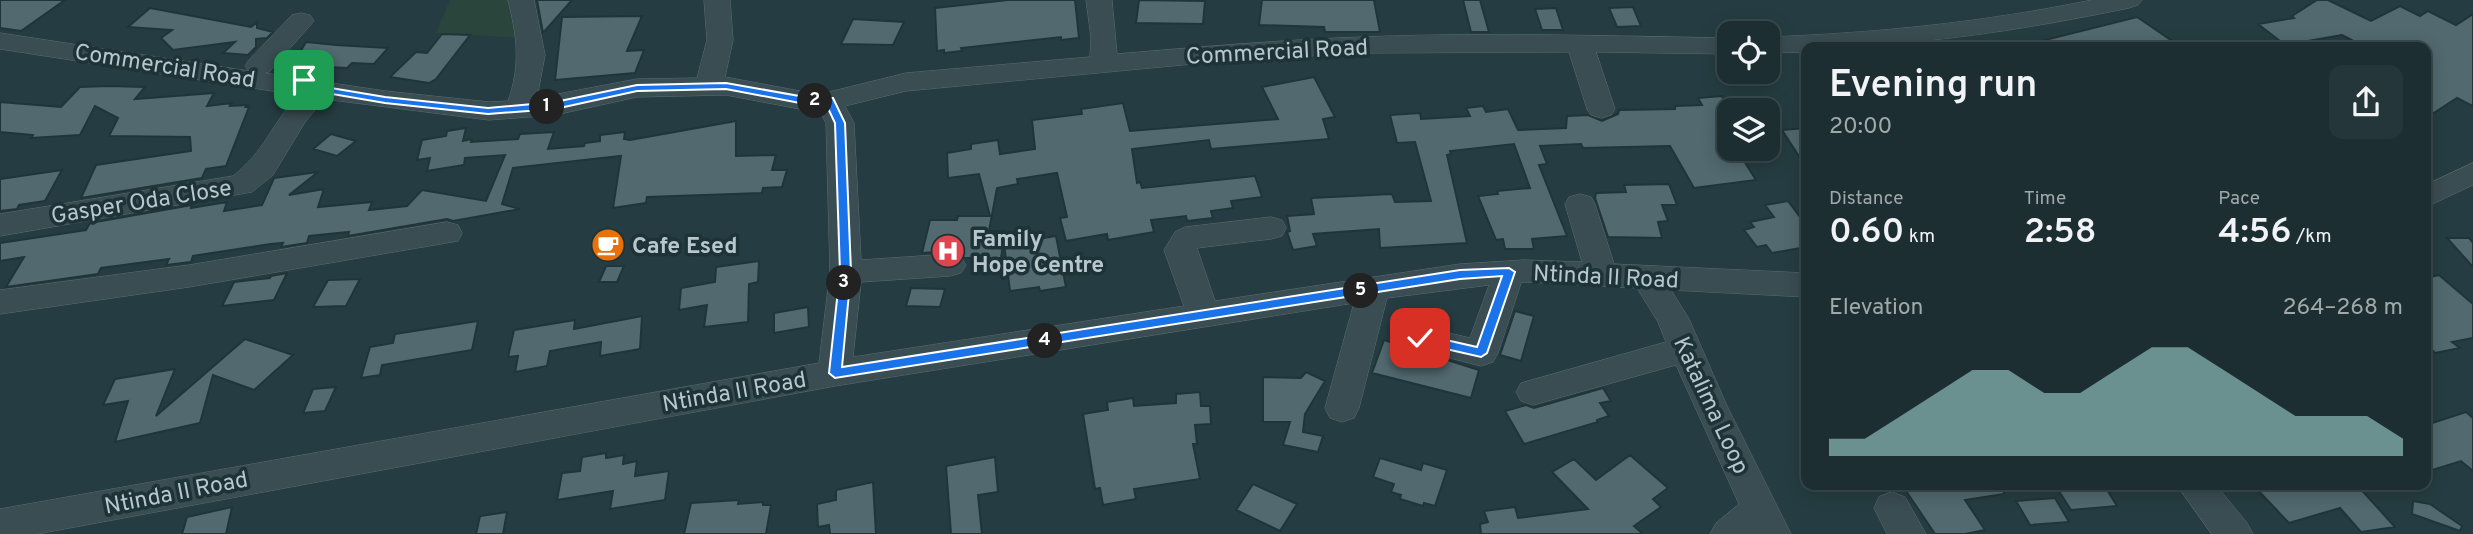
<!DOCTYPE html>
<meta charset="utf-8">
<style>
body{margin:0;font-family:Overpass,sans-serif;background:#25363a;color:#f1f3f6;height:100vh;display:flex;flex-direction:column;font-size:26px;white-space:nowrap}
*{box-sizing:border-box;margin:0}
p{font-size:23px;color:#a0a8ac}
.icon{flex:none;width:38px;height:38px;fill:none;stroke:currentColor;stroke-width:2;stroke-linecap:round;stroke-linejoin:round}
.map{position:relative;flex:1;overflow:hidden}
.panel{position:absolute;left:1801px;top:42px;width:630px;height:448px;display:flex;flex-direction:column;background:#1c2e32;border-radius:14px;box-shadow:0 4px 18px #0003,0 0 0 2px #3a4a4d}
.panel>*{flex:none}
.buttons{position:absolute;left:1717px;top:21px;display:grid;gap:14px}
.buttons a{display:grid;place-items:center;width:63px;height:63px;border-radius:14px;background:#1c2e32;box-shadow:0 4px 18px #0003,0 0 0 2px #3a4a4d;font-size:35px}
.pin{position:absolute;display:grid;place-items:center;width:60px;height:60px;color:#fff;margin:-30px;border-radius:14px;box-shadow:0 4px 10px #0006}
.km{position:absolute;width:35px;height:35px;margin:-18px;border-radius:50%;background:#222;color:#fff;font-size:19px;line-height:35px;text-align:center}
.round{display:grid;place-items:center;flex:none;width:74px;height:74px;border-radius:14px;background:#25363a}
.headline{display:flex;align-items:center;justify-content:space-between;height:119px;padding:0 28px}
h1{font-size:38px;font-weight:600;line-height:52px}
.figures{display:grid;grid-template-columns:repeat(3,1fr);gap:10px;height:119px;padding:7px 28px}
.figures div{display:grid;align-content:center}
.figures b{font-size:35px;font-weight:600}
.figures small{font-size:19px;font-weight:400}
.figures p{font-size:19px}
.chart{height:196px;padding:14px 28px}
.chart p{display:flex;justify-content:space-between}
.chart svg{width:100%;height:126px;margin-top:7px;fill:#8bbbb9;opacity:.7}
.map>svg:first-child{display:block}
.green{fill:#29453c}
.building{fill:#51696f;stroke:#203539;stroke-width:2}
.lines{fill:none;stroke-linecap:round;stroke-linejoin:round}
.minor-casing{stroke:#5b6d72;stroke-width:1}
.minor{fill:#3a4d52;fill-rule:evenodd}
.route{fill:#1a73e8;stroke:#fff;stroke-width:2}
.labels{text-anchor:middle;stroke-width:7;stroke-linejoin:round;paint-order:stroke}
.street-label{font-size:23px;fill:#b7c7cc;stroke:#1e3337}
.poi-label{font-size:23px;font-weight:bold;fill:#b7c7cc;stroke:#1e3337;text-anchor:start}
</style>
<div class="map">
<svg width="2473" height="534" viewBox="0 0 2473 534">
<rect width="100%" height="100%" fill="#253d42"/>
<path class="green" d="M450 0H514L523 38 436 33Z"/>
<path class="building" d="M0 0H65L21 31 0 28Z
M537 0H572L543 33Z
M1008 0H1075L1079 38 1061 40V37L961 48 962 51 944 53V50L937 51 935 8Z
M1139 0 1205 1 1203 24 1136 23Z
M1262 0H1374L1380 32H1325L1324 27 1259 25Z
M1463 0H1480L1489 32H1471Z
M2317 0H2328L2371 21 2400 6 2420 16 2428 11 2456 25 2473 14V106L2457 98 2426 118V47H2365L2342 35 2285 45 2258 24 2294 18 2292 16Z
M1633 7 1641 26 1617 27 1609 8Z
M150 8 251 27 257 22V28L273 32 267 38 256 39V47L248 55 223 53 235 42 173 50 161 38 172 30 128 27Z
M1556 8 1563 30H1542L1535 9Z
M642 16 627 51 644 50 635 73 555 80 562 17Z
M2137 17 2181 47H2038L2037 42Z
M853 19 904 22 893 45 841 44Z
M442 34 470 35 436 79 429 83 390 77 416 52 427 53Z
M306 42 336 45 388 48 374 64 352 63 347 68 305 66 307 63 293 64Z
M1314 77 1335 117 1323 119 1329 139 1211 149 1209 140 1132 149 1137 183 1140 182 1142 188 1255 176 1262 197 1231 201 1233 208 1211 211 1213 218 1187 221 1186 216 1151 220 1154 232 1108 240 1107 234 1066 241 1060 218 1067 217 1057 173 1017 179 1018 184 997 188 989 231H1005L1001 258H965L950 251 922 253 930 220H957L958 216H990L979 174 948 178 947 153 971 149V144L998 140 1000 154 1035 149 1032 120 1082 114 1081 109 1123 103 1130 131 1278 119 1262 87Z
M108 86 145 87 135 99 214 93 207 106 232 103 230 106 248 105 246 107H249L226 166 206 169 202 178 81 198 96 165 191 151 190 137 109 136 118 118 95 106 80 135 31 138 33 135 0 132V102L61 107 80 87Z
M1722 96 1729 109V154L1739 153 1756 180 1694 188 1670 146 1583 148 1581 144 1540 146 1547 164 1539 165 1567 236 1532 239 1534 249H1505L1503 239 1496 240 1478 196 1498 194 1497 191 1530 188 1514 144 1450 151 1451 154 1447 155 1467 243 1380 248 1379 229 1313 234 1317 246 1293 250 1287 232 1290 231 1287 216 1314 214 1311 198 1392 194 1395 202 1431 201 1415 142 1397 143 1390 115 1420 113 1421 119 1470 116 1466 108 1483 106 1486 112 1508 109 1518 130 1566 128 1567 116 1588 115 1602 121 1618 114 1619 110 1675 109V106L1702 105 1698 98Z
M736 121V156L776 155 772 170H787L782 187 763 188 762 193 647 197 646 203 613 208 621 156 513 168 502 204 520 209 453 221 447 219 348 236 349 232 309 236 307 243 281 247 283 243 271 244 193 256 191 262 166 265 169 259 101 268 98 274 6 287 24 257 0 261V243L86 230 90 223 192 205 191 208 227 202 224 211 262 205 274 178 318 172 289 195 324 189 318 207 372 202 369 210 407 206 422 190 486 201 505 155 465 158 464 165 427 171 430 158 417 160 422 140 446 136 447 131 466 128 463 141 472 139 471 142 518 139 520 134 554 132 548 149 584 146 585 143 600 141V135L625 132 624 139 630 140Z
M1806 128V167L1782 130Z
M331 134 356 141 337 156 313 149Z
M62 170 45 201 19 205 17 209 0 211V179Z
M1669 184 1677 205H1662L1668 221 1658 222 1662 238 1608 237 1595 198 1596 193 1626 192 1624 185Z
M1788 201 1806 225V247L1772 253 1766 245 1757 247 1744 230 1754 227 1750 222 1774 217 1765 205Z
M1056 236 1066 287 1040 291 1039 287 1010 291 1004 244Z
M2447 238H2469L2473 243V267Z
M759 261 758 282 749 284 748 322 704 327 707 305 679 310 681 288 715 282 716 267Z
M606 266H624L617 282H599Z
M287 273 274 300 222 306 234 282 270 278 271 276Z
M2439 275 2473 304V338L2452 342 2460 348 2435 353 2426 344V278Z
M360 279 346 306 313 307 328 280Z
M911 288 945 289 940 307 906 306Z
M808 307 809 327 774 333V313Z
M1515 311 1534 316 1521 361 1500 355Z
M642 316 640 349 600 356 601 342 550 351 547 366 515 372 518 356 508 357 514 330 575 320 574 329Z
M478 321 472 350 382 365 380 375 361 378 370 347 393 343 395 334Z
M245 339 293 355 254 390 213 375 200 423 115 442 128 401 103 405 115 379 175 369 156 416Z
M1384 340 1479 370 1471 398 1372 373Z
M1306 372 1325 381 1305 414 1303 432 1323 436 1318 452 1283 445 1290 422H1263V377L1301 378Z
M336 387 325 411 303 413 313 389Z
M1603 388 1611 401 1600 403 1609 416 1597 420 1598 422 1524 444 1505 411 1526 405 1534 408Z
M1200 392 1201 406H1210L1211 424 1195 425 1197 444H1193L1200 479 1134 489 1136 499 1103 505 1100 488 1095 489 1083 414 1108 410 1107 402 1133 398 1134 406 1176 403V394Z
M2466 412 2473 418V471L2461 461 2426 472V425Z
M606 453V458L624 455 623 464 637 461 635 476 669 471 665 500 610 509 613 491 557 500 562 473 580 471 582 457Z
M1630 455 1668 488 1653 499 1661 507 1634 526 1643 534H1481L1480 524 1488 522 1484 511 1515 507 1518 518 1588 509 1552 472 1574 459 1596 480Z
M995 457 998 492 978 495 982 534H951L946 466Z
M1380 458 1421 470 1423 463 1447 470 1435 506 1424 503 1423 506 1400 499 1401 495 1391 492 1394 484 1373 477Z
M873 482 876 534H830L829 525 818 527 817 504 836 500V490Z
M1253 484 1297 504 1280 531 1236 510Z
M1902 485H2003L2004 494 1965 500 1985 530 1965 534H1935Z
M2055 485H2104L2117 506 2071 510Z
M2253 485H2357L2395 527 2361 532 2340 508 2289 523Z
M2055 498 2069 522 2030 525 2016 501Z
M739 500 738 504 763 502V505H771L766 534H684L691 503Z
M2413 501 2430 504 2462 526 2460 531 2412 514Z
M232 507 226 534H182L187 517Z
M507 512 503 534H476L480 516Z"/>
<g class="lines">
<defs>
<path id="minor" d="M508 0H534L545 55 537 98 637 79 697 78 707 40 704 0H730L733 40 725 77 805 92H829L906 73 1090 57 1091 37 1086 0H1112L1117 54C1198 47 1280 40 1361 37 1484 32 1607 36 1729 38V54L1596 52 1615 109 1611 115 1601 118 1591 115 1587 109 1569 52 1363 53 1235 60 906 91 845 106 854 123 861 260 950 254 961 257 966 265 961 273 950 276 861 282 853 357 1184 306 1164 250 1175 232 1185 227 1271 217 1282 220 1286 228 1282 236 1271 239 1197 248 1215 301 1460 264 1524 260 1582 262 1565 204 1569 197 1580 194 1591 197 1595 204 1614 264 1806 273V297L1671 290 1689 319 1727 406 1791 534H1710L1716 523 1739 504 1676 365 1533 405 1521 401 1516 392 1521 383 1666 342 1658 322 1637 288 1524 282 1521 283 1498 353 1493 362 1481 366 1408 347 1403 338 1408 329 1420 326 1470 338 1489 285 1387 298 1359 408 1354 418 1342 422 1330 418 1325 408 1354 303 835 386 37 534H0V509L819 363 830 272 826 123 819 110H805L726 95 637 97 555 115 489 120 324 99 305 122 273 175 252 192 0 236V214L233 176C263 153 273 123 298 95L0 49V33L249 71 245 66 249 60 292 15 301 13 310 15 314 21 269 72 264 73 385 91 489 102 508 101C521 65 517 36 508 0Z
M2092 0H2142L2138 5 2129 8C2022 30 1915 47 1806 47V52L1768 53V37C1877 33 1985 22 2092 0Z
M2473 163V185L2426 207V185Z
M447 222 458 225 462 233 458 241 189 287 0 314V290L189 265Z
M2177 485H2216L2247 523 2253 534H2212Z
M1892 492 1905 497 1926 534H1887L1874 508 1879 497Z"/>
</defs>
<use href="#minor" class="minor-casing"/>
<use href="#minor" class="minor"/>
</g>
<path class="route" d="M304 77 309 80 307 84 385 97 488 108 555 102 637 85 726 83 805 97 833 98 845 123 851 272 842 367 1460 270 1509 268 1515 272 1487 353 1481 357 1420 343 1414 338 1420 334 1477 347 1502 276 1460 279 835 378 829 373 840 272 835 123 826 104H805L726 89 637 91 555 109 488 114 385 103 297 88 299 80Z"/>
<defs>
<symbol id="cafe-disc" viewBox="-11 -11 22 22"><circle r="9.5" fill="#e8710a" stroke="#1e3337"/><path d="M-5.5-4.5H6V0H3Q3 3.5 0 3.5H-2.5Q-5.5 3.5-5.5 0ZM3-3.2v2h1.7v-2ZM-6 4.5H4V6H-6Z" fill="#fff"/></symbol>
<symbol id="hospital-disc" viewBox="-11 -11 22 22"><circle r="9.5" fill="#e0444e" stroke="#1e3337"/><path d="M-5-5h3v3.5h4V-5h3V5h-3V1.5h-4V5h-3Z" fill="#fff"/></symbol>
</defs>
<g fill-rule="evenodd">
<use href="#cafe-disc" x="589" y="226" width="38" height="38"/>
<use href="#hospital-disc" x="929" y="232" width="38" height="38"/>
</g>
<g class="labels">
<g class="street-label">
<text transform="translate(1277 51) rotate(-3)" y="8">Commercial Road</text>
<text transform="translate(165 65) rotate(9)" y="8">Commercial Road</text>
<text transform="translate(141 201) rotate(-9)" y="8">Gasper Oda Close</text>
<text transform="translate(1606 276) rotate(3)" y="8">Ntinda II Road</text>
<text transform="translate(734 391) rotate(-10)" y="8">Ntinda II Road</text>
<text transform="translate(1712 405) rotate(65)" y="8">Katalima Loop</text>
<text transform="translate(176 492) rotate(-11)" y="8">Ntinda II Road</text>
</g>
<g class="poi-label">
<text x="972" y="246">Family<tspan x="972" dy="26">Hope Centre</tspan></text>
<text x="632" y="253">Cafe Esed</text>
</g>
</g>
</svg>
<div class="buttons">
<a><svg class="icon" aria-label="locate" viewBox="0 0 24 24"><circle cx="12" cy="12" r="6"/><path d="M12 2v4M12 18v4M2 12h4M18 12h4"/></svg></a>
<a><svg class="icon" aria-label="layers" viewBox="0 0 24 24"><path d="M12 4l9 5-9 5-9-5zM3 14l9 5 9-5"/></svg></a>
</div>
<div class="pin" style="left:304px;top:80px;background:#1e9e55"><svg class="icon" aria-label="arrive" viewBox="0 0 24 24"><path d="M6 21V4h12l-3 4 3 4H6"/></svg></div>
<div class="pin" style="left:1420px;top:338px;background:#d93025"><svg class="icon" aria-label="check" viewBox="0 0 24 24"><path d="M5 12l5 5 9-10"/></svg></div>
<b class="km" style="left:547px;top:107px">1</b>
<b class="km" style="left:815px;top:101px">2</b>
<b class="km" style="left:844px;top:283px">3</b>
<b class="km" style="left:1045px;top:341px">4</b>
<b class="km" style="left:1361px;top:291px">5</b>
<section class="panel">
<div class="headline"><div><h1>Evening run</h1><p>20:00</p></div><a class="round"><svg class="icon" aria-label="share" viewBox="0 0 24 24"><path d="M12 15V3M7 8l5-5 5 5M5 13v7h14v-7"/></svg></a></div>
<div class="figures">
<div><p>Distance</p><b>0.60<small> km</small></b></div>
<div><p>Time</p><b>2:58</b></div>
<div><p>Pace</p><b>4:56<small> /km</small></b></div>
</div>
<div class="chart"><p><span>Elevation</span>264–268 m</p>
<svg viewBox="0 0 160 44" preserveAspectRatio="none"><path d="M0 44V38L10 38L20 30L30 22L40 14L50 14L60 22L70 22L80 14L90 6L100 6L110 14L120 22L130 30L140 30L150 30L160 38V44z"/></svg>
</div>
</section>
</div>
